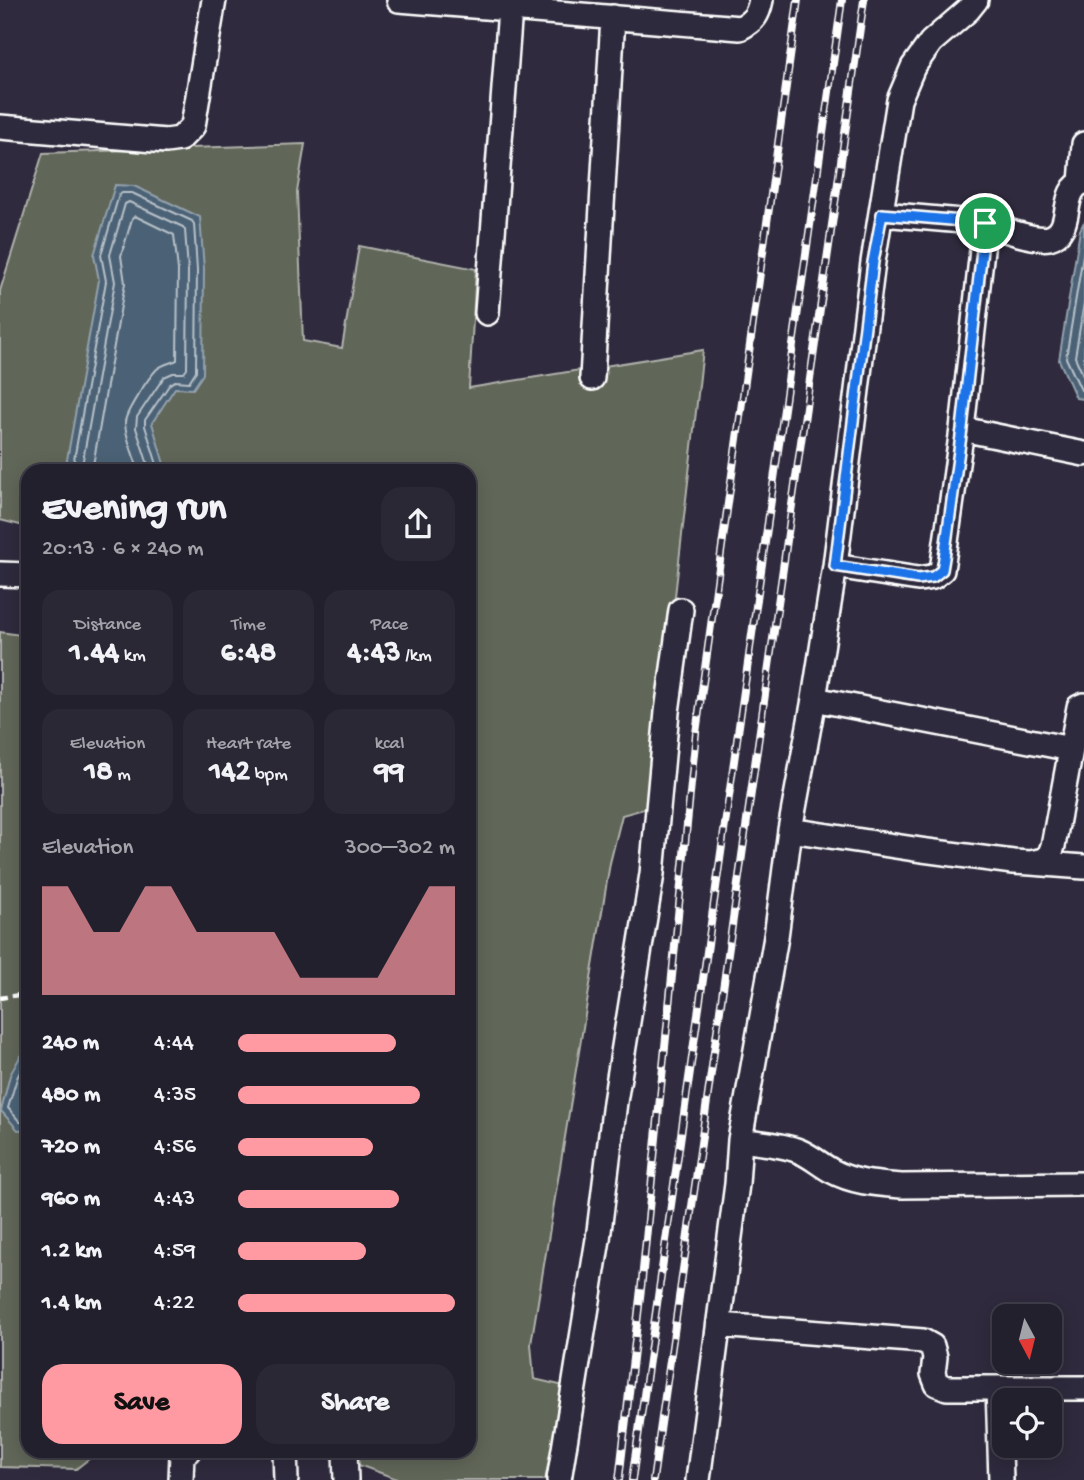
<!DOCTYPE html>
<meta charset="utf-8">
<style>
body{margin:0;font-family:"Gochi Hand",sans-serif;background:#2b2836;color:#f1f3f6;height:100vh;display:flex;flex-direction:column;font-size:26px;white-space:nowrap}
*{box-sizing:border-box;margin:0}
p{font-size:23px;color:#a3a3aa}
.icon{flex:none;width:38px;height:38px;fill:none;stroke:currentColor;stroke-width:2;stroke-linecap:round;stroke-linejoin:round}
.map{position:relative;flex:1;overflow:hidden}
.drawer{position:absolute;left:21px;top:464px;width:455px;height:994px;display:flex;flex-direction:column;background:#23202e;border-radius:21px;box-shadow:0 4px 18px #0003,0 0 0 2px #403e4a}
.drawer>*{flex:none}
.needle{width:46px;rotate:173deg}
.tools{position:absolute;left:992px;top:1304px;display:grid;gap:14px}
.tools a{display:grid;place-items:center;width:70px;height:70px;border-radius:14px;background:#23202e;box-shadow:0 4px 18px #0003,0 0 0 2px #403e4a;font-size:35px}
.pin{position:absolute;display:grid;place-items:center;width:60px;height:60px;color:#fff;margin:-30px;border:4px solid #fff;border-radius:50%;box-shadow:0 2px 7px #0007}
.round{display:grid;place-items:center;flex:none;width:74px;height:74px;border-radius:21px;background:#2b2836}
.headline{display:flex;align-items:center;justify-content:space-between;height:119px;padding:0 21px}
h1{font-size:38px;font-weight:700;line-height:52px}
.stats{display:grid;grid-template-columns:repeat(3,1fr);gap:10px;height:119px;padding:7px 21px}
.stats div{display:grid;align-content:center;border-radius:18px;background:#2b2836;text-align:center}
.stats b{font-size:30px;font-weight:700}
.stats small{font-size:19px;font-weight:400}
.stats p{font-size:19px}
.chart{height:196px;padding:14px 21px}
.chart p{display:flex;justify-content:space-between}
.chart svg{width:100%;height:126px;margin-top:7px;fill:#ff9aa2;opacity:.7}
.primary-button{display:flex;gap:14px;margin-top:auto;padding:14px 21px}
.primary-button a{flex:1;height:80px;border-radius:21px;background:#ff9aa2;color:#111;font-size:28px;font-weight:700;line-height:80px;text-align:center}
.primary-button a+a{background:#2b2836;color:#f1f3f6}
ul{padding:0 21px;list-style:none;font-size:23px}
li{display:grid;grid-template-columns:112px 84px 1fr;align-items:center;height:52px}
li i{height:18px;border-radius:9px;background:#ff9aa2}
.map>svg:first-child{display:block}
.green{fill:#606659;stroke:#b0b2ac;stroke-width:2}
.water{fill:#4b6276;stroke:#93a1ad;stroke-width:2}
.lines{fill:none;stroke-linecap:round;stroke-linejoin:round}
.shore{stroke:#b7c0c8;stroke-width:2}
.street-casing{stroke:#fff;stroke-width:28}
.path{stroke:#fff;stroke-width:4.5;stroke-dasharray:7 5;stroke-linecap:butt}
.street{stroke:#2f2a3d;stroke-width:23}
.rail-casing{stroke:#fff;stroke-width:8}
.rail{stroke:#2f2a3d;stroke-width:5;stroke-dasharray:16;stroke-linecap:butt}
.route-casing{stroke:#fff;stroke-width:14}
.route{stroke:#1a73e8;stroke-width:9}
</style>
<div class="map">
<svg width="1084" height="1480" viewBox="0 0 1084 1480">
<rect width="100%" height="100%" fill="#2f2a3d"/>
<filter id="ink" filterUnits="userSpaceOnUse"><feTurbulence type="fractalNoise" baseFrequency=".0143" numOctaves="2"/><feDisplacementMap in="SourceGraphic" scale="14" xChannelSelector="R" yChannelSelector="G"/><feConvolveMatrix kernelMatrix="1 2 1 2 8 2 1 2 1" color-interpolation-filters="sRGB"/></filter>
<g filter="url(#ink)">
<path class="green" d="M305 144 297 192 303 341 342 348 359 246 476 269 469 388 703 350 651 807 622 815 610 863 531 1344 534 1379 564 1386 545 1480H400L356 1464 354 1451H469V471H28V527L0 520V291L43 153Z
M0 632 28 636V1451H99L76 1469 0 1467Z"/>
<path class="water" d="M115 185 134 186 200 217 204 269 203 374 193 389 175 388 152 423 166 471H65L99 280 94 255Z
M1084 222V399L1076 398 1059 360 1080 230Z
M21 1055 28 1056V1129L18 1130 1 1111 10 1075Z"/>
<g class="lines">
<path class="shore" d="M1084 249 1066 358 1081 390 1084 392
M1084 303 1075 357 1084 377
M72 471 106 281 101 255 119 195 122 193H132L192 221 194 224 197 270 196 371 189 382 175 381 170 384 145 420V426L159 471
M81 471 115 282 110 255 125 204 129 202 183 227 185 230 188 270 187 369 184 373H173L164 377 137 417 136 428 150 471
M92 471 125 283 121 256 132 219 135 216 174 235 178 270 177 360C171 363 163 364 157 369 149 377 126 411 125 422 125 436 134 457 139 471
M28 1063 24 1064 17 1078 8 1108 20 1122H28"/>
<defs>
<path id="street" d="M399 0 740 28C754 21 758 15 761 0
M0 127 166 141 180 139 193 126 214 0
M1081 183 1084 144
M882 214 985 223C998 228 1035 241 1049 238 1076 231 1058 189 1084 182
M487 313 510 9
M592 378 613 17
M962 429 1084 454
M835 566 918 579 933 577 942 570 962 429 985 223
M0 574 28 575
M814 699 1071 749
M790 830 921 850 1013 862 1031 863 1048 859 1053 846 1079 707 1084 705
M1031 863 1084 867
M740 1140C759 1143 781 1144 799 1151 811 1156 821 1165 832 1171 854 1183 877 1184 901 1186L1084 1184
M719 1325 923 1341 932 1346 935 1357 933 1374 937 1384 947 1388H1084
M998 1388 1001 1480
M285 1451 286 1480
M345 1451 346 1480
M181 1480 182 1454 184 1451H188
M559 1480 598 1239 615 1102 652 874 667 712 681 610
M698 1480 737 1184 740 1140 776 937 790 830 814 699 835 566 873 262 899 100 913 67 931 42 968 10 976 0"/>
</defs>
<use href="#street" class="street-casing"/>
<path class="path" d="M0 998 25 994 28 992"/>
<use href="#street" class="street"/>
<defs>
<path id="rail" d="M619 1480 642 1280 696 733 798 0
M632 1480 842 0
M653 1480 864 0"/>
</defs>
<use href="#rail" class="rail-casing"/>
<use href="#rail" class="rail"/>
</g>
</g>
<g class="lines" filter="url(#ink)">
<defs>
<path id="route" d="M882 214 985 223 962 429 944 558 942 570 933 577 918 579 835 566 873 262Z"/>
</defs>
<use href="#route" class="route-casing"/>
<use href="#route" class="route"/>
</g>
</svg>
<div class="tools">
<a><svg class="needle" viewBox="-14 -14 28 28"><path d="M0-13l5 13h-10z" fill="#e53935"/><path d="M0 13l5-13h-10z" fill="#a3a3aa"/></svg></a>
<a><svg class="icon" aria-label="locate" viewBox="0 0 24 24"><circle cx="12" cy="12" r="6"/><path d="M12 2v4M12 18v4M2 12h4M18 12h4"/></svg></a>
</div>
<div class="pin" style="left:985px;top:223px;background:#1e9e55"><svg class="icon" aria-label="arrive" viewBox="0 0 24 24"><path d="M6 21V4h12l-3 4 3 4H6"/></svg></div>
<section class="drawer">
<div class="headline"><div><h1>Evening run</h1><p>20:13 · 6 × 240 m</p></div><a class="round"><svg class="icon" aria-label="share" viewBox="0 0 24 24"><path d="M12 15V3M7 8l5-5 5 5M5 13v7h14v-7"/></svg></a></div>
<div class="stats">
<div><p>Distance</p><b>1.44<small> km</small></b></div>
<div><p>Time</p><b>6:48</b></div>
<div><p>Pace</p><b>4:43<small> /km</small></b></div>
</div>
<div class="stats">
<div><p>Elevation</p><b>18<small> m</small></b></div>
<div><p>Heart rate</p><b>142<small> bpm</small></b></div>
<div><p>kcal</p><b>99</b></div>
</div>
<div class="chart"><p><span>Elevation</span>300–302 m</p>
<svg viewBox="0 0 160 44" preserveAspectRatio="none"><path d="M0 44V6L10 6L20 22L30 22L40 6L50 6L60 22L70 22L80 22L90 22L100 38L110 38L120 38L130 38L140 22L150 6L160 6V44z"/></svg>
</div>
<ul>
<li><b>240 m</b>4:44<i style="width:73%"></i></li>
<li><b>480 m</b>4:35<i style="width:84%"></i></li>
<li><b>720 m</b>4:56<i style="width:62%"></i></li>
<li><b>960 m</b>4:43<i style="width:74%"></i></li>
<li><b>1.2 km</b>4:59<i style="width:59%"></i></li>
<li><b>1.4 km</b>4:22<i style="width:100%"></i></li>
</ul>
<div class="primary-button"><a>Save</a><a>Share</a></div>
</section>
</div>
